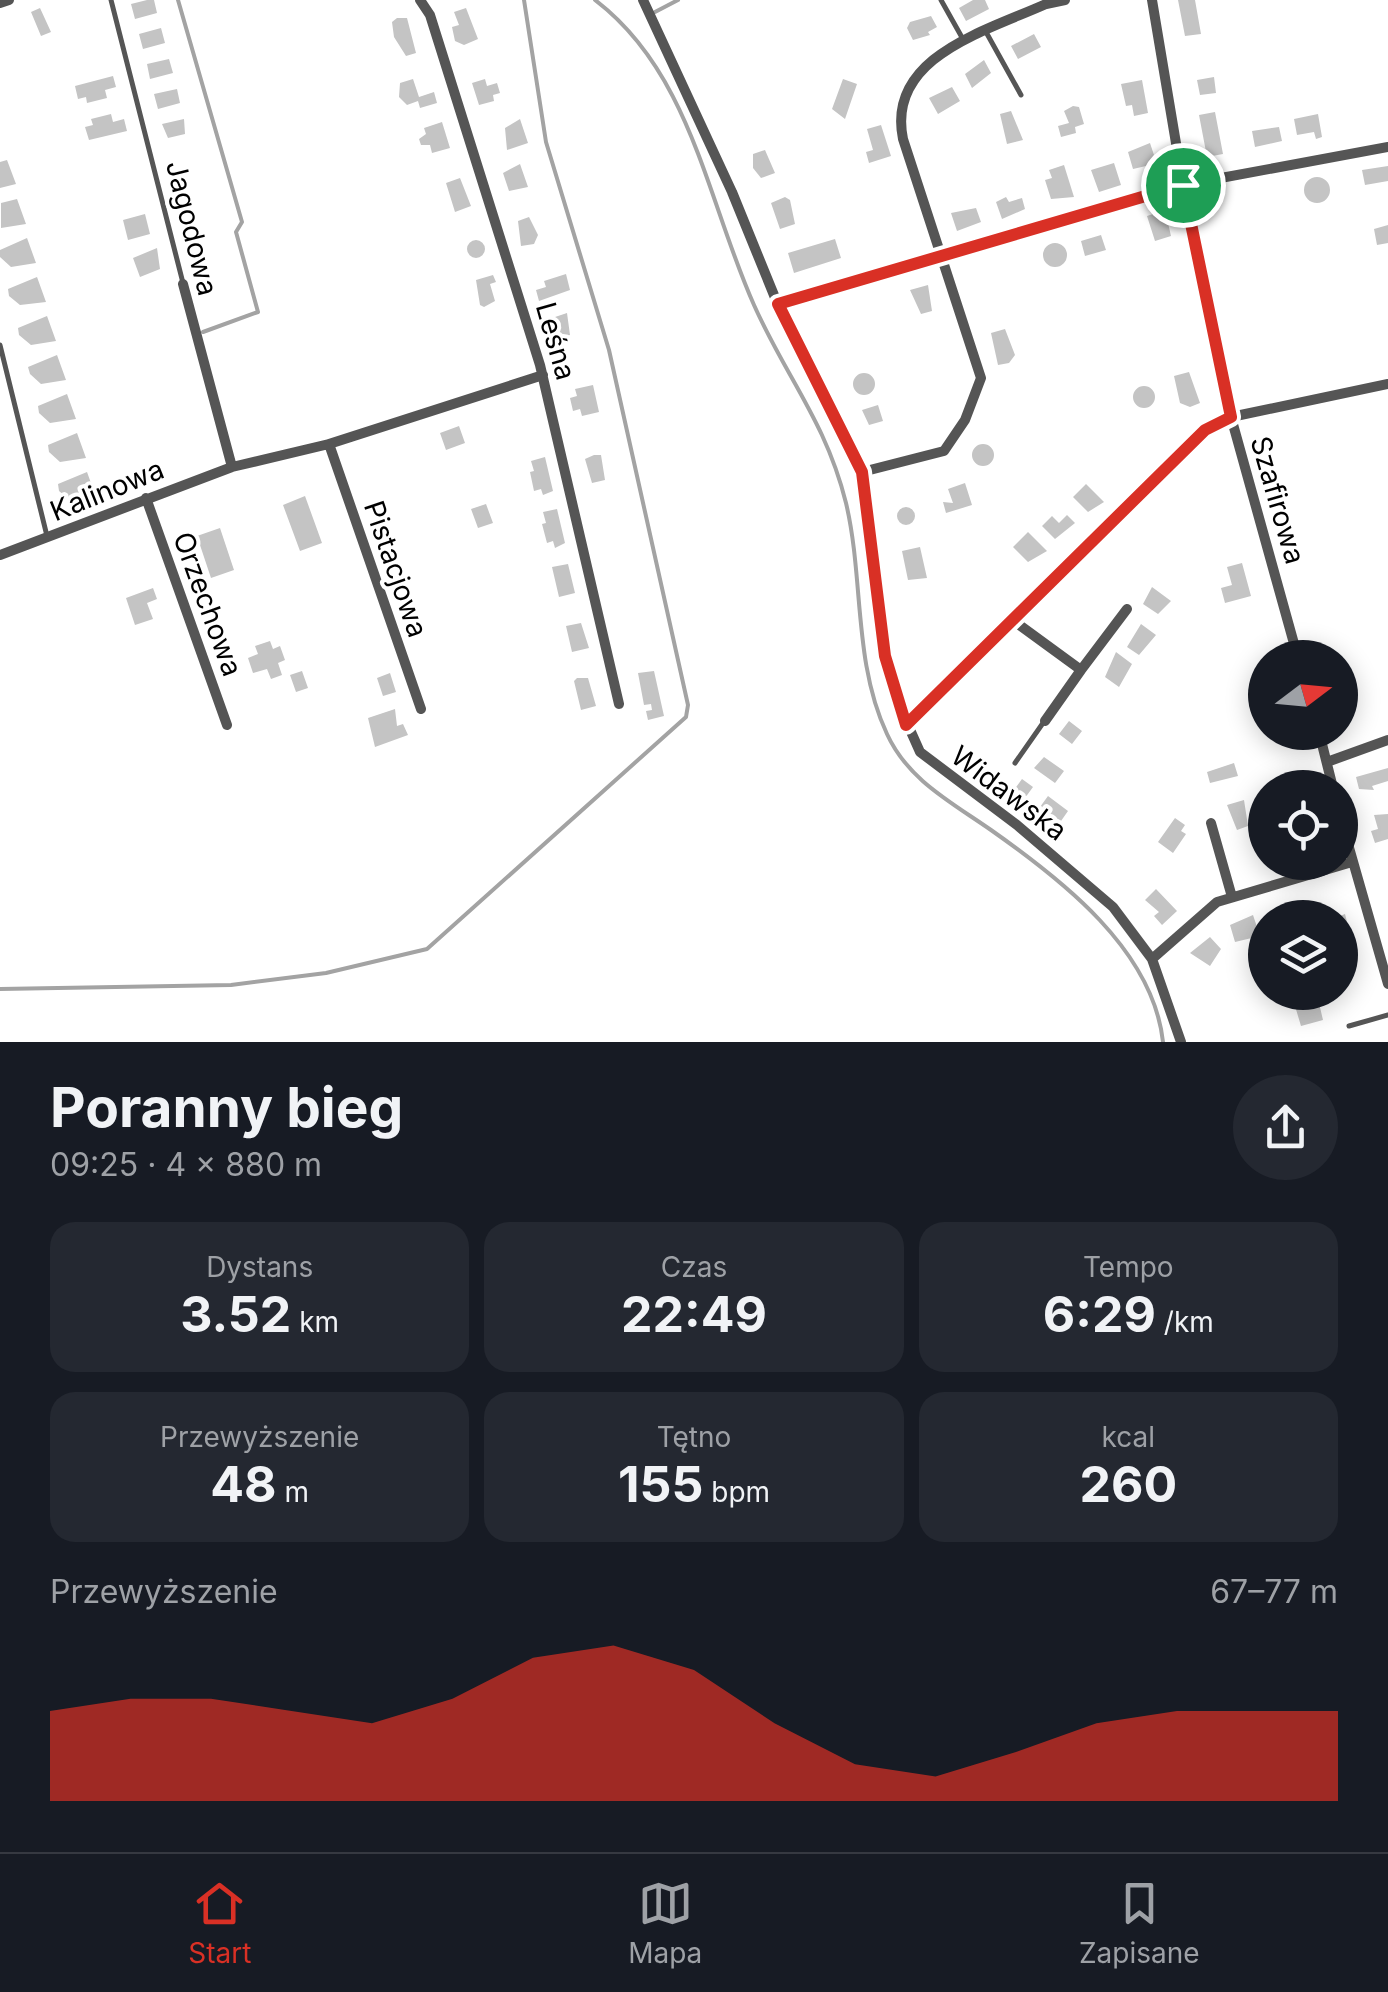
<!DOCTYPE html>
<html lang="pl">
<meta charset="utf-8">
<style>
body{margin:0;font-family:Inter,sans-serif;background:#242831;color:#f1f3f6;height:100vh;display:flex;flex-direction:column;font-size:38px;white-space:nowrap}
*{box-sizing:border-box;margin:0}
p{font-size:32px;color:#9ea1a6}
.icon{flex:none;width:55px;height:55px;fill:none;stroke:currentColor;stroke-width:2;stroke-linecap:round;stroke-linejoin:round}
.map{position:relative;height:1042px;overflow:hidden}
.details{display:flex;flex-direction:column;background:#171b24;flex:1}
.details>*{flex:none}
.needle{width:65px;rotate:74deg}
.buttons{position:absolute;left:1248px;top:640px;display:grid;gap:20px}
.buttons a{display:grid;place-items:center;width:110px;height:110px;border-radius:50%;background:#171b24;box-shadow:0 5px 25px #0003;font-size:50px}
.pin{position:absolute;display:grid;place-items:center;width:85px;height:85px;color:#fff;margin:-42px;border:5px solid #fff;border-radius:50%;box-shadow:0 2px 10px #0007}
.round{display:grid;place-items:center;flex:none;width:105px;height:105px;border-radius:52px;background:#242831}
.overview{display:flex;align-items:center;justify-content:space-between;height:170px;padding:0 50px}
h1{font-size:55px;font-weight:700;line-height:75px}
.figures{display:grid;grid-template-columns:repeat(3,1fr);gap:15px;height:170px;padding:10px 50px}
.figures div{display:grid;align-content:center;border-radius:25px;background:#242831;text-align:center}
.figures b{font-size:50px;font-weight:700}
.figures small{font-size:28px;font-weight:400}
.figures p{font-size:28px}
.chart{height:280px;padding:20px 50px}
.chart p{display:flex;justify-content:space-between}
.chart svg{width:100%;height:180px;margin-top:10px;fill:#d93025;opacity:.7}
.menu{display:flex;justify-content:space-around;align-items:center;height:140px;border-top:2px solid #363941;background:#171b24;font-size:28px;color:#9ea1a6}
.menu a{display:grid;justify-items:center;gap:5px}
.menu .current{color:#d93025}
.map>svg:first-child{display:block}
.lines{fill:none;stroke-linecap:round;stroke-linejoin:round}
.stream{stroke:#a3a3a3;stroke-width:4}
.building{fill:#c4c4c4}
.service{stroke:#555;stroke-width:5}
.minor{stroke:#555;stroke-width:10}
.route-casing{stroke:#fff;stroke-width:20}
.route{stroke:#d93025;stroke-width:12}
.labels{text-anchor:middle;stroke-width:8;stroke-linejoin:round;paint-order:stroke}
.street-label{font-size:28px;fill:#000;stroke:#fff}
</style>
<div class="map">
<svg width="1388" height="1042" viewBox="0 0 1388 1042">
<rect width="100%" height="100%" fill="#fff"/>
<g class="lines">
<path class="stream" d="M178 0 242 222 236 232 258 312 203 332
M595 0C691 73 707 200 754 305 786 377 826 422 846 503 864 579 853 662 887 734 908 780 951 802 991 830 1062 880 1153 950 1163 1042
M655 12 678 0
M0 989 231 985 326 973 427 949 686 717 688 705 609 350 546 142 524 0"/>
</g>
<path class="building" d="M147 0H154L157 13 135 19 131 4Z
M973 0H985L989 9 966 21 959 8Z
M1178 0H1195L1201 34 1185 36Z
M40 8 51 32 41 36 31 12Z
M466 8 478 39 464 45 455 41 452 27 459 25 454 12Z
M931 16 937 27 928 32 930 35 913 40 907 28 910 22Z
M397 18H407L416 53 406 56 394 37 392 22Z
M161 28 165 43 143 49 139 34Z
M1034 34 1041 47 1018 59 1011 46Z
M169 59 173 73 150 79 147 64Z
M984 60 991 73 972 88 965 74Z
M113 76 116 87 105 90 107 98 87 103 86 97 78 99 75 86Z
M1214 77 1216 93 1200 95 1197 80Z
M413 79 419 97 434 92 437 103 420 108 418 101 407 105 399 97 400 83Z
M485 79 487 86 497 83 500 93 493 95 494 101 479 105 472 83Z
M843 79 857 84 845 119 832 109Z
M1142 80 1148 113 1134 116 1132 105 1126 106 1121 84Z
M952 87 960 101 938 114 929 98Z
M177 89 180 103 158 109 154 94Z
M1073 106 1079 107 1084 124 1075 127 1076 133 1061 137 1058 126 1069 123 1064 111Z
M1011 111 1023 140 1007 144 1000 114Z
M1215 112 1223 154 1207 157 1199 115Z
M111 114 113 122 124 119 127 131 89 140 85 127 93 125 91 119Z
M1318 114 1322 137 1316 139 1314 132 1297 135 1294 119Z
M184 119 185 134 168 138 162 124Z
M520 119 528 143 507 150 505 128Z
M442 122 450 148 432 153 430 145H421L419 139 426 134 424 128Z
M881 125 891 156 869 163 866 152 873 150 867 129Z
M1279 127 1282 141 1255 147 1252 131Z
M1150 143 1159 170 1149 173 1146 166 1133 169 1128 152Z
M765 150 775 173 761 178 753 168V154Z
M7 160 16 184 0 188V162Z
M1114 163 1121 185 1099 192 1091 170Z
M520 164 528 187 509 191 503 173Z
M1064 165 1074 197 1051 199 1045 180 1052 178 1049 170Z
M1388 166V181L1365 185 1362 170Z
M1304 190a13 13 0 1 1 26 0a13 13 0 1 1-26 0Z
M460 178 471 206 455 212 446 183Z
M785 197 790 200 795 224 780 229 771 203Z
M1006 197 1009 202 1022 198 1025 209 1002 219 996 202Z
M17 199 26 224 1 228V203Z
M976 208 981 222 957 231 951 213Z
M1165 210 1171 236 1155 241 1147 216Z
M145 214 150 234 128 240 123 220Z
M529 217 538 235 534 244 521 246 518 221Z
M1388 225V243L1377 245 1374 229Z
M1101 235 1106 250 1085 256 1081 241Z
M27 238 36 263 11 267 0 257V250Z
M835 239 841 258 794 273 788 253Z
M467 249a9 9 0 1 1 18 0a9 9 0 1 1-18 0Z
M1043 255a12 12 0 1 1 24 0a12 12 0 1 1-24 0Z
M157 248 160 269 140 277 133 258Z
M566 274 570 290 539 301 536 290 546 287 544 281Z
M493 275 496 282 490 284 495 301 484 307 480 305 476 280Z
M37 277 46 302 20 305 9 296 8 289Z
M928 285 932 311 921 314 910 290Z
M567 313 570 335 558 339 555 331 550 333 546 320Z
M47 316 56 341 31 345 19 335 18 328Z
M1005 329 1015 355 1009 363 998 365 991 333Z
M57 355 66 380 41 384 30 374 28 367Z
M1189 372 1200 403 1190 407 1180 403 1174 376Z
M853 384a11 11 0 1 1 22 0a11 11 0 1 1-22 0Z
M593 385 599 412 582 416 580 409 573 411 570 398 577 396 575 389Z
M1133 397a11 11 0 1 1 22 0a11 11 0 1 1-22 0Z
M67 394 76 419 50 423 39 413 38 406Z
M878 405 883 421 869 425 862 410Z
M459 426 465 443 446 450 440 433Z
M77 433 86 458 60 462 49 452 48 445Z
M972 455a11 11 0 1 1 22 0a11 11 0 1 1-22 0Z
M594 455H601L605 480 592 483 585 459Z
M545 457 553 491 543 495 541 489 534 491 530 472 534 471 531 461Z
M87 472 96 497 71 501 59 491 58 484Z
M965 483 972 505 946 513 943 502 953 503 948 489Z
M1086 484 1104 502 1088 512 1073 497Z
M305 496 322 543 300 551 283 505Z
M486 504 493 523 478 528 471 509Z
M897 516a9 9 0 1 1 18 0a9 9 0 1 1-18 0Z
M557 509 565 543 555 548 553 541 547 543 542 524 546 523 543 512Z
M1067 515 1075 523 1055 539 1042 526 1052 516 1059 523Z
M220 528 234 570 211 578 197 536Z
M1028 532 1047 551 1028 562 1013 547Z
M920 547 927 578 908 580 902 551Z
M1242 563 1251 596 1225 603 1221 588 1232 585 1227 567Z
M568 564 575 593 559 597 552 567Z
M1152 587 1171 601 1158 614 1143 604Z
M153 588 157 599 147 603 153 619 135 625 126 598Z
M581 623 589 648 572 652 566 626Z
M1141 624 1156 635 1139 655 1127 647Z
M270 641 273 649 280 646 285 660 278 663 282 675 271 679 267 669 253 673 248 658 258 654 255 646Z
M1116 652 1132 664 1119 687 1105 677Z
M302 671 308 688 296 692 290 675Z
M654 671 664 716 648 720 646 711 652 710 651 704 644 705 638 673Z
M390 673 396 692 383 696 377 678Z
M577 678H588L596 706 581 710 574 681Z
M395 709 397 726 403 724 408 735 375 747 368 718Z
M1069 721 1082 731 1072 744 1059 734Z
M1044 757 1064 771 1055 783 1034 768Z
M1234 763 1238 776 1210 783 1207 772Z
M1388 768V781L1372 786 1374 790 1359 789 1356 777Z
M1022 779 1033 787 1025 798 1014 790Z
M1048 796 1068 811 1061 821 1040 807Z
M1244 800 1248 826 1237 830 1227 805Z
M1388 814V839L1375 843 1371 831 1378 829 1374 815Z
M1175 818 1185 825 1181 831 1186 834 1173 853 1158 842Z
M1156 889 1177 911 1162 925 1154 916 1159 912 1145 900Z
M1345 914 1356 957 1343 961 1340 916Z
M1253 915 1260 936 1235 942 1230 925Z
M1210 937 1221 949 1210 966 1190 953Z
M1319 1003 1323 1020 1301 1026 1295 1006Z"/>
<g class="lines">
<path class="service" d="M111 0 183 283
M941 0 964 41
M986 32 1021 95
M0 345 47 536
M1015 763 1043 723
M1349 1026 1388 1015"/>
<path class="minor" d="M420 0 430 15 540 365 619 704
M643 0 732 192 778 305 862 472 891 687 920 752 1017 825 1113 907 1152 959 1181 1042
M1152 0 1183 185 1231 417 1298 658
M0 3 9 0
M183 284 232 467
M778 305 1183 185 1388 147
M329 444 421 709
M862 472 944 451 965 420 981 378 903 139C886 57 986 31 1046 4L1065 0
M146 498 227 725
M0 555 232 467 329 444 543 375
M1014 621 1081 670 1045 721
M1081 670 1127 609
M907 725 1205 430 1231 417 1388 384
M1319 732 1333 788
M1327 762 1388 740
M1340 816 1388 984
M1211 823 1232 897
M1152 959 1217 902 1352 862"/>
</g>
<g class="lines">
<defs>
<path id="route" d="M1183 185 1231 417 1205 430 906 725 885 656 862 472 778 304Z"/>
</defs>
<use href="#route" class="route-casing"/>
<use href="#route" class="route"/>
</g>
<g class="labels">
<g class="street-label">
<text transform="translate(192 228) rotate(76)" y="10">Jagodowa</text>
<text transform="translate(556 341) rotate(74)" y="10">Leśna</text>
<text transform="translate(107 490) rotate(-22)" y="10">Kalinowa</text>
<text transform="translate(1278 500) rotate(74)" y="10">Szafirowa</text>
<text transform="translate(396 569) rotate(71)" y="10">Pistacjowa</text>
<text transform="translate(208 604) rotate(70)" y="10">Orzechowa</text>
<text transform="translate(1009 793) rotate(37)" y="10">Widawska</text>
</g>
</g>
</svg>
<div class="buttons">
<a><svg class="needle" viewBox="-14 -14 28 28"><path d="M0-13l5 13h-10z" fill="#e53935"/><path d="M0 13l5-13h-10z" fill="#9ea1a6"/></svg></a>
<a><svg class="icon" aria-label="locate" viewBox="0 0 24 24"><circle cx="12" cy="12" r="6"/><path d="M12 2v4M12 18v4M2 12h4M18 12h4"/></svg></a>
<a><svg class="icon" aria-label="layers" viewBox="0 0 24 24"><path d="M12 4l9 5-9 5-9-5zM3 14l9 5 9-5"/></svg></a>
</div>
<div class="pin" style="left:1183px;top:185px;background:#1e9e55"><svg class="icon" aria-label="arrive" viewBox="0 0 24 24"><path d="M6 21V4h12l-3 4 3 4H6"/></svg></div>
</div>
<section class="details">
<div class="overview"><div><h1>Poranny bieg</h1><p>09:25 · 4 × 880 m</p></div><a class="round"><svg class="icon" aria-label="share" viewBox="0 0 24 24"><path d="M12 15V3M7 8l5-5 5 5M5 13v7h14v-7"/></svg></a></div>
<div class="figures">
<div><p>Dystans</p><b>3.52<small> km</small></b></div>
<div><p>Czas</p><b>22:49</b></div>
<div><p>Tempo</p><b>6:29<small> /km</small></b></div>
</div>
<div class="figures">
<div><p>Przewyższenie</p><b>48<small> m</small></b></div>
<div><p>Tętno</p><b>155<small> bpm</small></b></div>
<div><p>kcal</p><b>260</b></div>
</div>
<div class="chart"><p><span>Przewyższenie</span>67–77 m</p>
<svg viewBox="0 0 160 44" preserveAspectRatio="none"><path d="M0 44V22L10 19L20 19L30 22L40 25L50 19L60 9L70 6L80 12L90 25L100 35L110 38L120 32L130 25L140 22L150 22L160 22V44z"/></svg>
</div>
</section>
<nav class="menu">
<a class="current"><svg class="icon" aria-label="home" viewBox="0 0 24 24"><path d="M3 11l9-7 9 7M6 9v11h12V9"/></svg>Start</a>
<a><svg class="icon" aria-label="map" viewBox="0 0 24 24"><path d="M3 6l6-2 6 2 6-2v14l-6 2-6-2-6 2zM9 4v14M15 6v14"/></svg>Mapa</a>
<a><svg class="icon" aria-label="saved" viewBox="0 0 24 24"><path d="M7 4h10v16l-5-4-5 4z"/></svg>Zapisane</a>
</nav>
